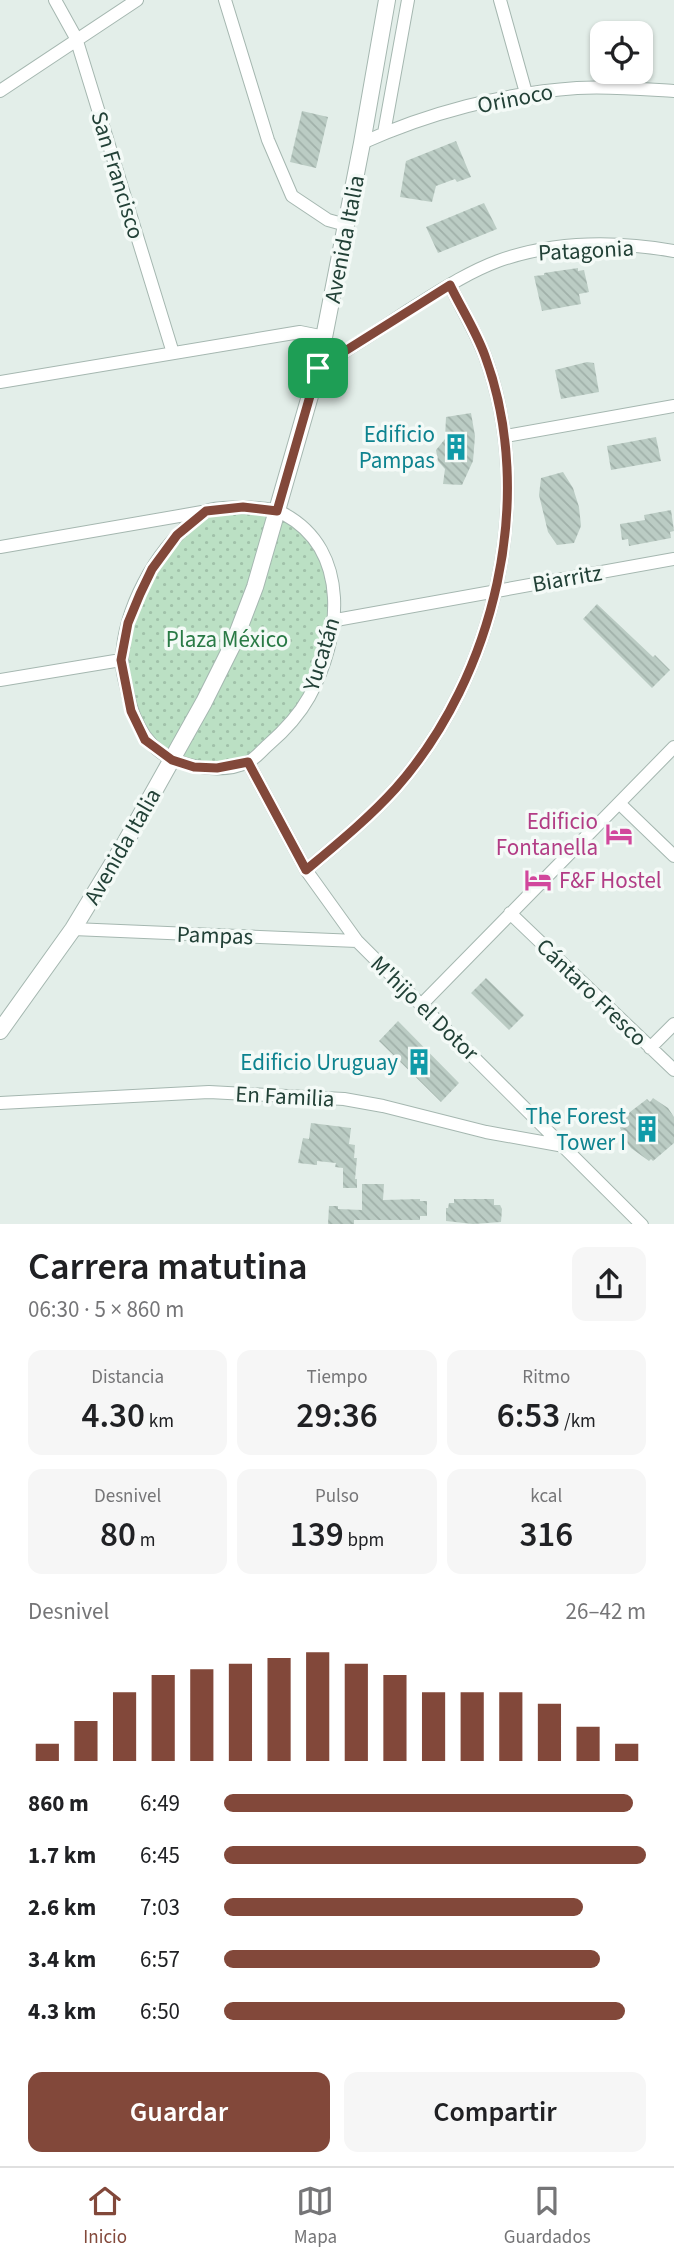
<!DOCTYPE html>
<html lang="es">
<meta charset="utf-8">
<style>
body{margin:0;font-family:"Source Sans 3",sans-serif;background:#f6f6f6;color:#202124;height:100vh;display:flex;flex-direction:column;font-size:26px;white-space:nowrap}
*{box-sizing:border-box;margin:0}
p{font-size:23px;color:#757577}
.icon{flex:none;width:38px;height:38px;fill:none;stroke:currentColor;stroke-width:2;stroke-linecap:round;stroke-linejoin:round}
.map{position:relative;height:1224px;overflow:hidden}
.side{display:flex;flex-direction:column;background:#fff;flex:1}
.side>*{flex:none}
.fabs{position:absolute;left:590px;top:21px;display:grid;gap:14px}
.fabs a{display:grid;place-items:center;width:63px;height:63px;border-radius:14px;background:#fff;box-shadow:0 2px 5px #0004;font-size:35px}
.pin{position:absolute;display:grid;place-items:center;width:60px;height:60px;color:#fff;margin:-30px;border-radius:14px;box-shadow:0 4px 10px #0006}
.round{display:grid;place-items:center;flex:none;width:74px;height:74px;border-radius:14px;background:#f6f6f6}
.headline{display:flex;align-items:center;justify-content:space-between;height:119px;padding:0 28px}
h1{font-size:38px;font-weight:600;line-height:52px}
.figures{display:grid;grid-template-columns:repeat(3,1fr);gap:10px;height:119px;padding:7px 28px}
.figures div{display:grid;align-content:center;border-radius:14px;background:#f6f6f6;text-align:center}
.figures b{font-size:35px;font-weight:600}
.figures small{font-size:19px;font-weight:400}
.figures p{font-size:19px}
.chart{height:196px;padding:14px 28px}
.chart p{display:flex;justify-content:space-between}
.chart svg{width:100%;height:126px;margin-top:7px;stroke:#82483a;stroke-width:6}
.button{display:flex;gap:14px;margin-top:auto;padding:14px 28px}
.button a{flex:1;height:80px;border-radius:14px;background:#82483a;color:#fff;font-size:28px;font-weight:600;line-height:80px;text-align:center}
.button a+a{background:#f6f6f6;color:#202124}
ul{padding:0 28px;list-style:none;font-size:23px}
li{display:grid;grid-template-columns:112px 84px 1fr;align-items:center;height:52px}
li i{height:18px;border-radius:9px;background:#82483a}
.tab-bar{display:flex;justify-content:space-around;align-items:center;height:98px;border-top:2px solid #e0e0e0;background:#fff;font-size:19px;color:#757577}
.tab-bar a{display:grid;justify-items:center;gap:4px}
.tab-bar .selected{color:#82483a}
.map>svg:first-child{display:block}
.green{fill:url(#green-dots)}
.building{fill:url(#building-back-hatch)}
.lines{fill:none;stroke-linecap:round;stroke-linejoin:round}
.minor-casing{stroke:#a5b7b0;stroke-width:14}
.tertiary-casing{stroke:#a5b7b0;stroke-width:18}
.minor{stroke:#fff;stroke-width:12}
.tertiary{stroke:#fff;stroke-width:16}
.route-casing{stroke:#fff;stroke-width:14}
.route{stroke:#82483a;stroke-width:9}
.labels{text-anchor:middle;stroke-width:7;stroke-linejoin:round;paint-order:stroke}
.street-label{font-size:23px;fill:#224137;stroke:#f4faf7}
.culture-label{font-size:23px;fill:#0d838f;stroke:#f4faf7;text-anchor:end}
.park-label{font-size:23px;fill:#297a45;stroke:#f4faf7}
.hotel-label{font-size:23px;fill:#b23c85;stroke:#f4faf7;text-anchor:end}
</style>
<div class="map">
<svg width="674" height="1225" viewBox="0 0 674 1225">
<defs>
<pattern id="green-dots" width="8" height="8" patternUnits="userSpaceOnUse" patternTransform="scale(1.75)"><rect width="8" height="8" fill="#bbe0c4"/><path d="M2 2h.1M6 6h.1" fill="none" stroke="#a0c1a9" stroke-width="1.8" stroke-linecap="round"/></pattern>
<pattern id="building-back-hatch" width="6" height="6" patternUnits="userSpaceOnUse" patternTransform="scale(1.75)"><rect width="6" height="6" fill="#bbccc4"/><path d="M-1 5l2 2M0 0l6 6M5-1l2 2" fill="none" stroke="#a0b0a9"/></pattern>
</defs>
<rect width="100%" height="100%" fill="#e3eee9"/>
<path class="green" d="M206 511H277L322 550 336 620 309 698 248 762 194 767 146 740 125 682 128 623 152 569Z"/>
<path class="building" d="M302 111 328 117 316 168 290 162Z
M456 141 471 177 457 182 455 179 436 186 432 202 400 197 406 161Z
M484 203 497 229 438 253 426 227Z
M578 268V271L584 270 589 292 579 294 581 304 542 311 534 276 544 275V273Z
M587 362 594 363 599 392 561 399 555 370Z
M471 413 475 436 473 461 462 485 443 484 445 469 438 461 436 450 445 439 446 417Z
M656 437 661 461 611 470 607 446Z
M563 472 573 488 579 507 581 526 574 543 557 545 548 532 539 495 541 478Z
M671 510 674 531 670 532 671 538 629 546 628 539 622 540 620 524 645 520 644 515Z
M597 604 653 657 655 655 670 670 652 688 583 619Z
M486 978 524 1015 509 1030 471 993Z
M398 1021 459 1083 441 1102 379 1041Z
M653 1098 668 1108 674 1117V1143L653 1161 651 1159 649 1161 631 1148 619 1132 621 1130 620 1128 630 1112 647 1099 650 1102Z
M311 1123 351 1128 349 1144 355 1145 354 1158H357L355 1179H357V1188H343V1168L335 1167 336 1163 317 1161V1165L298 1163 303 1138 309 1139Z
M362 1184H384L383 1200 420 1199V1201H427V1216H420V1220H354V1224H328L329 1206H338V1209L362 1210Z
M454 1199H494V1205H500L502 1209 501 1222 473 1224 446 1221V1208H448L449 1203H454Z"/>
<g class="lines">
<defs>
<path id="minor" d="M55 0 76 38 173 353
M225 0 268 140 292 196 328 220 346 225
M500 0 526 93
M0 91 137 0
M384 133 408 0
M362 143C428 113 504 93 577 88 609 86 642 89 674 91
M318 368C349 349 379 330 409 310 438 292 466 273 498 261 554 241 617 241 674 251
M0 382 300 332 325 337
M506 436 674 406
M243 507C255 508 273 508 284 514 352 551 341 639 309 697 299 715 283 732 268 745 262 750 255 759 248 762 228 772 200 769 180 762 150 753 134 724 128 695 126 684 121 670 122 659 124 608 155 552 193 521 197 518 202 513 206 511 216 507 232 508 243 507Z
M0 547 202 512
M336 620 674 559
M0 680 121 660
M248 762 306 870 357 941 642 1225
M620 804 674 856
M306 870C337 844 369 818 396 788 495 676 537 497 485 356 476 332 461 308 450 285
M510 913 674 1070
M73 929 357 941
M422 1004 674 747
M650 1048 674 1024
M0 1103 209 1092 344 1099 383 1106 486 1132 564 1146"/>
<path id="tertiary" d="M0 1031 73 929 124 845 204 702 234 642 255 587 318 368 362 143 387 0"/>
</defs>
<use href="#minor" class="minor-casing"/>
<use href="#tertiary" class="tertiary-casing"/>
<use href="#minor" class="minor"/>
<use href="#tertiary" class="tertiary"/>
</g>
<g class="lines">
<defs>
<path id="route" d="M450 285C461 308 476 331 485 356 537 497 495 676 396 788 369 818 337 844 306 870L248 762 217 768 194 767 172 760 145 740 131 711 121 660 128 623 140 594 152 569 177 535 206 511 243 507 277 511 318 368Z"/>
</defs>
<use href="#route" class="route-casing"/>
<use href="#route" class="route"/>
</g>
<defs>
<symbol id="building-bare" viewBox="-9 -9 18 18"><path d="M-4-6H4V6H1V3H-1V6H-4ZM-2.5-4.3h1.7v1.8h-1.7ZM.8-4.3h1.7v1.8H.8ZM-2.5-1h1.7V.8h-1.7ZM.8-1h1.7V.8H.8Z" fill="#0f9aa8" stroke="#f4faf7" stroke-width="2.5" paint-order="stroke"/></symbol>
<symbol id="hotel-bare" viewBox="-9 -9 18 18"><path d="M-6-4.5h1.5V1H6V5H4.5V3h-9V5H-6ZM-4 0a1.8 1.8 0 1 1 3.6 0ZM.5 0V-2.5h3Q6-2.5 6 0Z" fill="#d1479c" stroke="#f4faf7" stroke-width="2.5" paint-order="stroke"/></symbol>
</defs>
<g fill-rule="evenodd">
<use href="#building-bare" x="437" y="428" width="38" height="38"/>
<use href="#hotel-bare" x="600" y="815" width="38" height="38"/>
<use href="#hotel-bare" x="519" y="861" width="38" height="38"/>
<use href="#building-bare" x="400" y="1043" width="38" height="38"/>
<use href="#building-bare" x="628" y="1110" width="38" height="38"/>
</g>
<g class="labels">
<g class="street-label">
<text transform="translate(515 98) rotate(-11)" y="8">Orinoco</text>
<text transform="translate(118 175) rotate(73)" y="8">San Francisco</text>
<text transform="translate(344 239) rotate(-79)" y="8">Avenida Italia</text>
<text transform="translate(586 250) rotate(-3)" y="8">Patagonia</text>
<text transform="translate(567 578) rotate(-10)" y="8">Biarritz</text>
<text transform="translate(321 654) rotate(-73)" y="8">Yucatán</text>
<text transform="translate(122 846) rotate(-60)" y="8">Avenida Italia</text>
<text transform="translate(215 935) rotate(2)" y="8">Pampas</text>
<text transform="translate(592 992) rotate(44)" y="8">Cántaro Fresco</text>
<text transform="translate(425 1008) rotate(44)" y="8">M'hijo el Dotor</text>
<text transform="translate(285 1096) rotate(3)" y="8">En Familia</text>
</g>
<g class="culture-label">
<text x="435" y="442">Edificio<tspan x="435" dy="26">Pampas</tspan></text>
<text x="398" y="1070">Edificio Uruguay</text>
<text x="626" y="1124">The Forest<tspan x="626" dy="26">Tower I</tspan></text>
</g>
<g class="park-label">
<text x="227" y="647">Plaza México</text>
</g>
<g class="hotel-label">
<text x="598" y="829">Edificio<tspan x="598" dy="26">Fontanella</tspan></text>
<text x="559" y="888" text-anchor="start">F&amp;F Hostel</text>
</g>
</g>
</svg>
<div class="fabs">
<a><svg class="icon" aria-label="locate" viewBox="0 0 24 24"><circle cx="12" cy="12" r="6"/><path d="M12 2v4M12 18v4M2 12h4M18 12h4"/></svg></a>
</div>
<div class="pin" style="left:318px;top:368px;background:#1e9e55"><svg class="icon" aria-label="arrive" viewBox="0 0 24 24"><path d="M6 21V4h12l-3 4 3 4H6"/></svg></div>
</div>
<section class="side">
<div class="headline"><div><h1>Carrera matutina</h1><p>06:30 · 5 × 860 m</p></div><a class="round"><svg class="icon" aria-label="share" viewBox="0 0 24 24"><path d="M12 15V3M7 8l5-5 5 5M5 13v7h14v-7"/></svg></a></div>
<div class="figures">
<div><p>Distancia</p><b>4.30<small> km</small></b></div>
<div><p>Tiempo</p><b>29:36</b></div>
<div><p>Ritmo</p><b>6:53<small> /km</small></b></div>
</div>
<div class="figures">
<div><p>Desnivel</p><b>80<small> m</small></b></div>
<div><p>Pulso</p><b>139<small> bpm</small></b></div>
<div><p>kcal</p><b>316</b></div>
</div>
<div class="chart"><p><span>Desnivel</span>26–42 m</p>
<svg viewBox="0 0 160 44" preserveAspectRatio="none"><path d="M5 44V38M15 44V30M25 44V20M35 44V14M45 44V12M55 44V10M65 44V8M75 44V6M85 44V10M95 44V14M105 44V20M115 44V20M125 44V20M135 44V24M145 44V32M155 44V38"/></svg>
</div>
<ul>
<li><b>860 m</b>6:49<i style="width:97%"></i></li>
<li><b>1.7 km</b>6:45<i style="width:100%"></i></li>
<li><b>2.6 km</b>7:03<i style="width:85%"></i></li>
<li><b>3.4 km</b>6:57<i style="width:89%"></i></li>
<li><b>4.3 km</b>6:50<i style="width:95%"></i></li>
</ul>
<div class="button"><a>Guardar</a><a>Compartir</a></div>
</section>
<nav class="tab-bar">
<a class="selected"><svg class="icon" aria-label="home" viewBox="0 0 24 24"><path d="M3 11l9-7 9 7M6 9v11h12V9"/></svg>Inicio</a>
<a><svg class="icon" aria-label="map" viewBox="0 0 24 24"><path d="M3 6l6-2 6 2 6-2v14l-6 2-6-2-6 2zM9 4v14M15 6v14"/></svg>Mapa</a>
<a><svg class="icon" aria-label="saved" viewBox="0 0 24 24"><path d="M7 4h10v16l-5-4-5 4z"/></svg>Guardados</a>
</nav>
